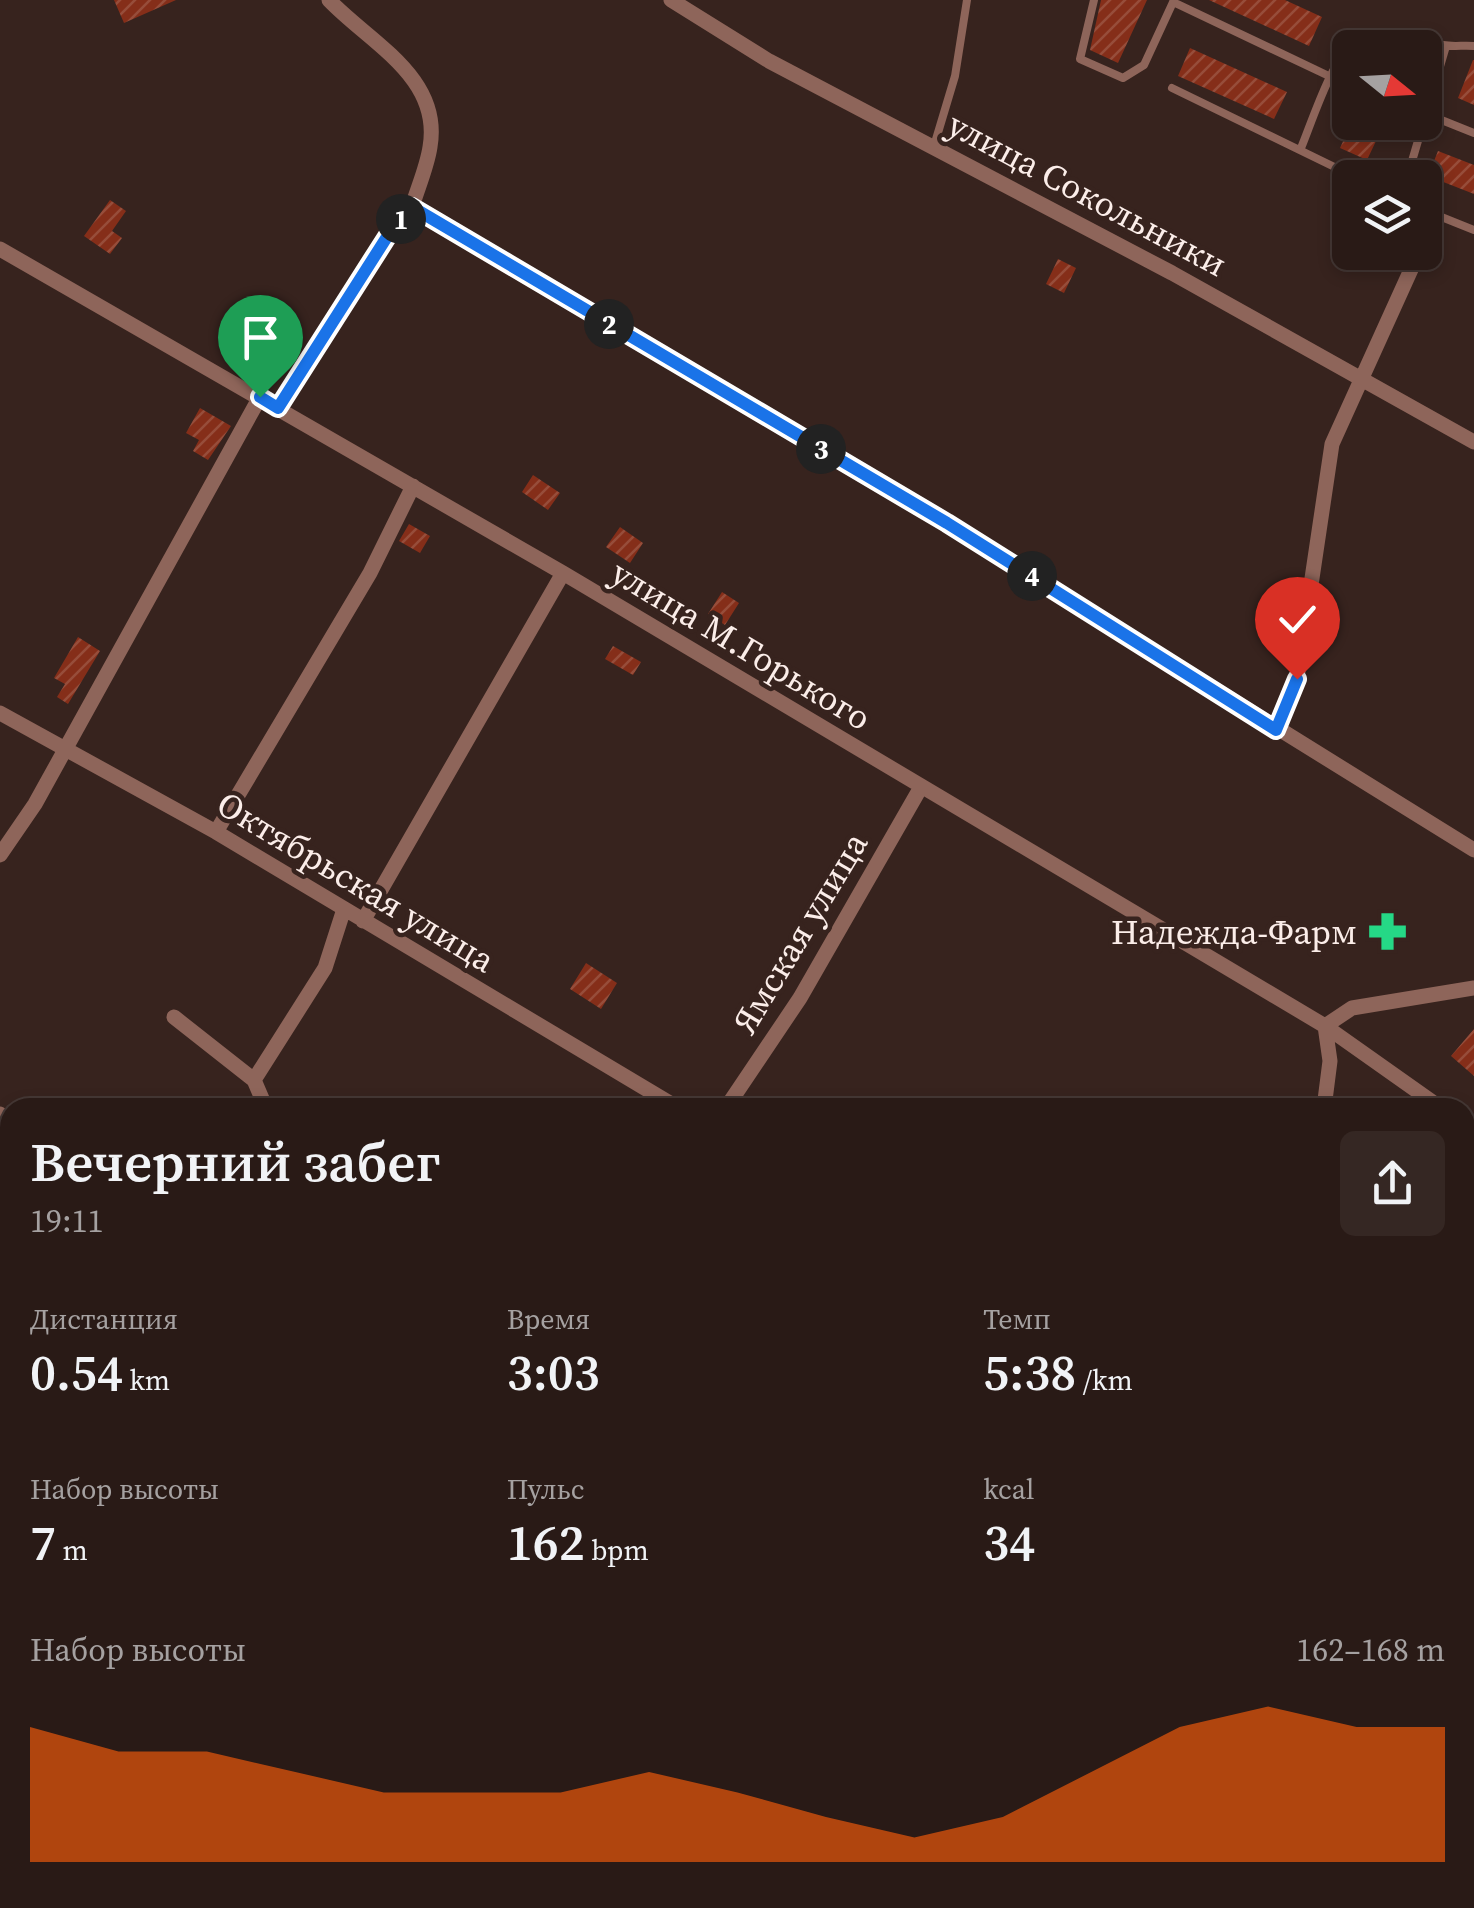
<!DOCTYPE html>
<html lang="ru">
<meta charset="utf-8">
<style>
body{margin:0;font-family:"Source Serif 4",serif;background:#352723;color:#f1f3f6;height:100vh;display:flex;flex-direction:column;font-size:38px;white-space:nowrap}
*{box-sizing:border-box;margin:0}
p{font-size:32px;color:#a5a1a1}
.icon{flex:none;width:55px;height:55px;fill:none;stroke:currentColor;stroke-width:2;stroke-linecap:round;stroke-linejoin:round}
.map{position:relative;flex:1;overflow:hidden}
.drawer{position:absolute;left:0px;top:1098px;width:1475px;height:812px;display:flex;flex-direction:column;background:#291a16;border-radius:30px 30px 0 0;box-shadow:0 5px 15px #0003,0 0 0 2px #453835}
.drawer>*{flex:none}
.needle{width:65px;rotate:108deg}
.controls{position:absolute;left:1332px;top:30px;display:grid;gap:20px}
.controls a{display:grid;place-items:center;width:110px;height:110px;border-radius:15px;background:#291a16;box-shadow:0 5px 15px #0003,0 0 0 2px #453835;font-size:50px}
.pin{position:absolute;display:grid;place-items:center;width:85px;height:85px;color:#fff;margin:-102px -42px;border-radius:50% 50% 50% 0;rotate:-45deg;box-shadow:0 0 10px #0007}
.pin .icon{rotate:45deg}
.km{position:absolute;width:50px;height:50px;margin:-25px;border-radius:50%;background:#222;color:#fff;font-size:28px;line-height:50px;text-align:center}
.round{display:grid;place-items:center;flex:none;width:105px;height:105px;border-radius:15px;background:#352723}
.headline{display:flex;align-items:center;justify-content:space-between;height:170px;padding:0 30px}
h1{font-size:55px;font-weight:600;line-height:75px}
.stats{display:grid;grid-template-columns:repeat(3,1fr);gap:15px;height:170px;padding:10px 30px}
.stats div{display:grid;align-content:center}
.stats b{font-size:50px;font-weight:600}
.stats small{font-size:28px;font-weight:400}
.stats p{font-size:28px}
.chart{height:280px;padding:20px 30px}
.chart p{display:flex;justify-content:space-between}
.chart svg{width:100%;height:180px;margin-top:10px;fill:#ea580c;opacity:.7}
.map>svg:first-child{display:block}
.building{fill:url(#building-hatch)}
.lines{fill:none;stroke-linecap:round;stroke-linejoin:round}
.service{stroke:#8e655a;stroke-width:8}
.minor{stroke:#8e655a;stroke-width:15}
.route-casing{stroke:#fff;stroke-width:20}
.route{stroke:#1a73e8;stroke-width:12}
.labels{text-anchor:middle;stroke-width:9;stroke-linejoin:round;paint-order:stroke}
.street-label{font-size:35px;fill:#fbede9;stroke:#37231e}
.poi-label{font-size:35px;fill:#fbede9;stroke:#37231e;text-anchor:end}
</style>
<div class="map">
<svg width="1474" height="1908" viewBox="0 0 1474 1908">
<defs>
<pattern id="building-hatch" width="6" height="6" patternUnits="userSpaceOnUse" patternTransform="scale(2.5)"><rect width="6" height="6" fill="#852e19"/><path d="M-1 1l2-2M0 6l6-6M5 7l2-2" fill="none" stroke="#974d3a"/></pattern>
</defs>
<rect width="100%" height="100%" fill="#37231e"/>
<path class="building" d="M114 0H176L124 23Z
M1101 0H1147L1118 63 1090 50Z
M1209 0H1285L1322 17 1309 46Z
M1190 48 1287 92 1274 119 1178 76Z
M1473 60H1474V105L1458 98Z
M1352 122H1385L1367 160 1340 148Z
M1438 151 1474 165V194L1428 176Z
M110 200 126 211 112 231 122 238 110 254 84 236Z
M1058 259 1076 268 1064 293 1046 284Z
M200 408 231 426 208 460 193 451 199 440 186 433Z
M533 475 560 493 548 510 522 492Z
M409 524 430 536 420 553 399 541Z
M620 527 643 543 630 563 606 547Z
M722 592 739 603 725 625 708 614Z
M78 637 100 651 68 704 57 697 65 684 54 678Z
M613 646 641 662 633 675 605 659Z
M586 963 617 983 601 1009 570 989Z
M1474 1029V1076L1451 1056Z"/>
<g class="lines">
<path class="service" d="M1094 0 1080 59 1123 78 1144 65 1174 0
M1173 2 1331 77
M1172 88 1357 178
M1429 115 1474 133
M934 146 955 76 967 0
M1301 148C1312 122 1334 51 1359 38 1384 25 1417 41 1443 45 1453 47 1464 45 1474 46
M1407 178 1446 46
M1429 212 1474 230
M278 408 393 229 412 207"/>
<path class="minor" d="M329 0C370 43 442 77 430 147 427 167 418 187 412 207L947 523 1474 850
M671 0 769 61 1172 273 1474 442
M1425 228 1429 212
M0 249 563 573 1325 1026 1441 1108
M0 713 216 832 678 1108
M1276 731 1297 679 1332 444 1419 252
M216 832 370 573 413 486
M0 855 35 804 260 397
M363 921 563 573
M174 1017 254 1080 266 1108
M254 1080 325 968 344 909
M726 1108 800 998 921 787
M1324 1108 1330 1061 1325 1026 1352 1008 1474 988
M0 1114 10 1148
M1465 1128 1474 1136
M0 1335 10 1329
M1465 1681 1474 1671
M0 1720 10 1712
M1465 1870 1474 1877
M330 1900 335 1908
M594 1900 598 1908
M920 1900 929 1908
M828 1908 833 1900
M1266 1908 1273 1900"/>
</g>
<g class="lines">
<defs>
<path id="route" d="M260 397 278 408 392 229 412 207 947 523 1276 730 1297 679"/>
</defs>
<use href="#route" class="route-casing"/>
<use href="#route" class="route"/>
</g>
<defs>
<symbol id="pharmacy-bare" viewBox="-9 -9 18 18"><path d="M-2-6h4v4h4v4h-4v4h-4v-4h-4v-4h4Z" fill="#25d886" stroke="#37231e" stroke-width="2.5" paint-order="stroke"/></symbol>
</defs>
<g fill-rule="evenodd">
<use href="#pharmacy-bare" x="1360" y="904" width="55" height="55"/>
</g>
<g class="labels">
<g class="street-label">
<text transform="translate(1087 194) rotate(28)" y="12">улица Сокольники</text>
<text transform="translate(741 645) rotate(31)" y="12">улица М.Горького</text>
<text transform="translate(356 882) rotate(31)" y="12">Октябрьская улица</text>
<text transform="translate(800 933) rotate(-59)" y="12">Ямская улица</text>
</g>
<g class="poi-label">
<text x="1357" y="944">Надежда-Фарм</text>
</g>
</g>
</svg>
<div class="controls">
<a><svg class="needle" viewBox="-14 -14 28 28"><path d="M0-13l5 13h-10z" fill="#e53935"/><path d="M0 13l5-13h-10z" fill="#a5a1a1"/></svg></a>
<a><svg class="icon" aria-label="layers" viewBox="0 0 24 24"><path d="M12 4l9 5-9 5-9-5zM3 14l9 5 9-5"/></svg></a>
</div>
<div class="pin" style="left:260px;top:397px;background:#1e9e55"><svg class="icon" aria-label="arrive" viewBox="0 0 24 24"><path d="M6 21V4h12l-3 4 3 4H6"/></svg></div>
<div class="pin" style="left:1297px;top:679px;background:#d93025"><svg class="icon" aria-label="check" viewBox="0 0 24 24"><path d="M5 12l5 5 9-10"/></svg></div>
<b class="km" style="left:401px;top:219px">1</b>
<b class="km" style="left:609px;top:324px">2</b>
<b class="km" style="left:821px;top:449px">3</b>
<b class="km" style="left:1032px;top:576px">4</b>
<section class="drawer">
<div class="headline"><div><h1>Вечерний забег</h1><p>19:11</p></div><a class="round"><svg class="icon" aria-label="share" viewBox="0 0 24 24"><path d="M12 15V3M7 8l5-5 5 5M5 13v7h14v-7"/></svg></a></div>
<div class="stats">
<div><p>Дистанция</p><b>0.54<small> km</small></b></div>
<div><p>Время</p><b>3:03</b></div>
<div><p>Темп</p><b>5:38<small> /km</small></b></div>
</div>
<div class="stats">
<div><p>Набор высоты</p><b>7<small> m</small></b></div>
<div><p>Пульс</p><b>162<small> bpm</small></b></div>
<div><p>kcal</p><b>34</b></div>
</div>
<div class="chart"><p><span>Набор высоты</span>162–168 m</p>
<svg viewBox="0 0 160 44" preserveAspectRatio="none"><path d="M0 44V11L10 17L20 17L30 22L40 27L50 27L60 27L70 22L80 27L90 33L100 38L110 33L120 22L130 11L140 6L150 11L160 11V44z"/></svg>
</div>
</section>
</div>
